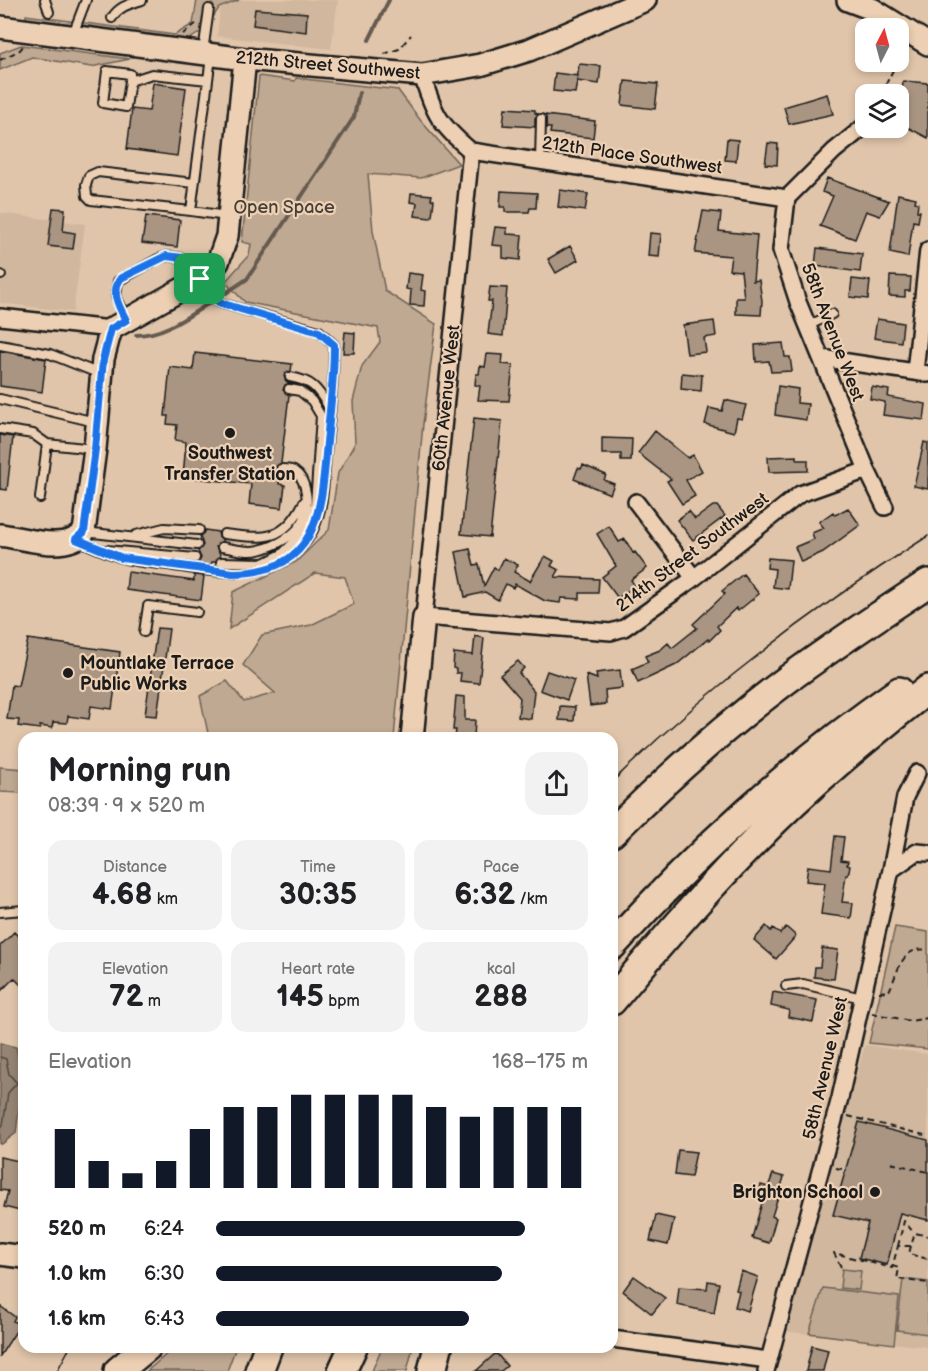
<!DOCTYPE html>
<meta charset="utf-8">
<style>
body{margin:0;font-family:"Balsamiq Sans",sans-serif;background:#f2f2f2;color:#202124;height:100vh;display:flex;flex-direction:column;font-size:22px;white-space:nowrap}
*{box-sizing:border-box;margin:0}
p{font-size:20px;color:#757577}
.icon{flex:none;width:33px;height:33px;fill:none;stroke:currentColor;stroke-width:2;stroke-linecap:round;stroke-linejoin:round}
.map{position:relative;flex:1;overflow:hidden}
.sheet{position:absolute;left:18px;top:732px;width:600px;height:621px;display:flex;flex-direction:column;background:#fff;border-radius:18px;box-shadow:0 3px 9px #0003}
.sheet>*{flex:none}
.needle{width:39px;rotate:6deg}
.buttons{position:absolute;left:855px;top:18px;display:grid;gap:12px}
.buttons a{display:grid;place-items:center;width:54px;height:54px;border-radius:12px;background:#fff;box-shadow:0 3px 9px #0003;font-size:30px}
.pin{position:absolute;display:grid;place-items:center;width:51px;height:51px;color:#fff;margin:-26px;border-radius:12px;box-shadow:0 3px 9px #0006}
.round{display:grid;place-items:center;flex:none;width:63px;height:63px;border-radius:18px;background:#f2f2f2}
.headline{display:flex;align-items:center;justify-content:space-between;height:102px;padding:0 30px}
h1{font-size:33px;font-weight:800;line-height:45px}
.figures{display:grid;grid-template-columns:repeat(3,1fr);gap:9px;height:102px;padding:6px 30px}
.figures div{display:grid;align-content:center;border-radius:15px;background:#f2f2f2;text-align:center}
.figures b{font-size:30px;font-weight:800}
.figures small{font-size:16px;font-weight:400}
.figures p{font-size:16px}
.chart{height:168px;padding:12px 30px}
.chart p{display:flex;justify-content:space-between}
.chart svg{width:100%;height:108px;margin-top:6px;stroke:#111827;stroke-width:6}
ul{padding:0 30px;list-style:none;font-size:20px}
li{display:grid;grid-template-columns:96px 72px 1fr;align-items:center;height:45px}
li i{height:15px;border-radius:8px;background:#111827}
.map>svg:first-child{display:block}
.built{fill:#d0b79e}
.green{fill:#c0a992;stroke:#6e6257;stroke-width:1.5}
.water{fill:#958473;stroke:#655a50;stroke-width:1.5}
.lines{fill:none;stroke-linecap:round;stroke-linejoin:round}
.shore{stroke:#4c463f;stroke-width:1.5}
.stream{stroke:#655a50;stroke-width:4}
.building{fill:#aa9582;stroke:#1c1c1c;stroke-width:1.5}
.lane-casing{stroke:#1c1c1c;stroke-width:12}
.street-casing{stroke:#1c1c1c;stroke-width:20}
.secondary-casing{stroke:#1c1c1c;stroke-width:26}
.highway-casing{stroke:#1c1c1c;stroke-width:32}
.path{stroke:#1c1c1c;stroke-width:2;stroke-dasharray:6 4.5;stroke-linecap:butt}
.lane{stroke:#edd0b3;stroke-width:8}
.street{stroke:#edd0b3;stroke-width:15}
.secondary{stroke:#edd0b3;stroke-width:21}
.highway{stroke:#edd0b3;stroke-width:27}
.tram{stroke:#1c1c1c;stroke-width:1.5}
.route-casing{stroke:#fff;stroke-width:12}
.route{stroke:#1a73e8;stroke-width:8}
.poi-dot{fill:#1c1c1c;stroke:#edd0b3;stroke-width:2}
.labels{text-anchor:middle;stroke-width:4.5;stroke-linejoin:round;paint-order:stroke}
.street-label{font-size:18px;fill:#1c1c1c;stroke:#edd0b3}
.park-label{font-size:18px;fill:#453f3a;stroke:#edd0b3}
.poi-label{font-size:18px;font-weight:bold;fill:#1c1c1c;stroke:#edd0b3}
</style>
<div class="map">
<svg width="928" height="1371" viewBox="0 0 928 1371">
<rect width="100%" height="100%" fill="#e0c5aa"/>
<filter id="ink" filterUnits="userSpaceOnUse"><feTurbulence type="fractalNoise" baseFrequency=".0167" numOctaves="2"/><feDisplacementMap in="SourceGraphic" scale="12" xChannelSelector="R" yChannelSelector="G"/><feConvolveMatrix kernelMatrix="1 2 1 2 8 2 1 2 1" color-interpolation-filters="sRGB"/></filter>
<g filter="url(#ink)">
<path class="built" d="M240 0H338L331 49 217 36 220 9Z
M0 213 85 224 73 312 0 303Z
M865 1045 928 1054V1347L783 1331Z"/>
<path class="green" d="M197 0H239L219 8 205 29 184 43 26 22V15L175 35 193 24Z
M21 45 130 59 91 67 32 57 0 70V53Z
M259 76 295 81 296 78 398 90 421 121 459 164 421 178 368 174 373 231 385 291 436 324 423 424 394 738H209L200 696 227 681 244 702 275 693 243 665 262 635 311 625 354 604 345 577 315 573 229 629 233 592 296 562 329 530 338 473 355 443 353 401 362 366 380 342 378 328 245 302 225 282 249 255 251 244 242 242Z
M0 767 24 769V793L0 792Z
M895 927 928 932V1049L869 1043Z
M842 1269 861 1271 859 1290 840 1288Z
M903 1279 928 1282V1334L897 1330Z
M823 1288 899 1297 894 1344 809 1333Z
M175 1347H236L227 1371H147Z
M382 1347H413L407 1371H372Z"/>
<path class="water" d="M0 1043 16 1047 23 1078 16 1133 2 1144H0Z"/>
<g class="lines">
<path class="shore" d="M0 1057 6 1059 9 1074 17 1083 8 1093 3 1125 0 1128"/>
<path class="stream" d="M369 40 389 0
M226 293 247 279 354 117 359 93
M136 335C164 335 187 317 211 302"/>
</g>
<path class="building" d="M255 9 307 13 306 32 253 25Z
M579 64 601 66 599 84 577 81Z
M555 73 578 76 575 93 553 91Z
M625 81 658 84 655 109 622 105Z
M903 81 928 83V138L899 123 906 108H901Z
M153 83 186 88 177 156 127 149 132 109 149 111Z
M827 94 833 114 789 124 784 107Z
M505 108 535 110V113L538 114 535 118V127L503 125Z
M545 115 595 121 593 138 550 133 551 128H547Z
M727 139 738 140 736 161 725 160Z
M768 143 778 144 777 165 765 164Z
M827 178 889 201 880 216 866 211 855 239 820 226 833 196 822 192Z
M560 190 588 194 585 211 558 207Z
M501 191 537 193 536 208H530L529 212H505V207H500Z
M411 193 432 195 431 199 434 200 432 216 430 218 415 216 417 203 410 202Z
M898 194 916 198 915 202 918 203 917 211H920L918 222 913 221 908 257 890 253Z
M53 208 65 209 63 231 75 233 73 249 48 246Z
M703 211 721 213 719 231 757 235 753 281 759 280 762 301 761 315 736 314V298H744L741 271 729 270 731 256 695 253Z
M146 216 180 220 177 247 142 243Z
M495 227 507 228V234L522 235 520 260 503 258V246L492 245Z
M650 233 661 234 659 257 648 256Z
M570 246 578 260 556 273 548 259Z
M817 248 862 254 860 272 815 266Z
M408 273 423 275 421 290 425 291 424 306 410 305 411 290 406 289Z
M890 276 911 277 910 291H905V297L889 296Z
M852 279 870 281 868 299 850 297Z
M490 287 507 288 503 336 488 334 492 301H488Z
M877 319 903 323 901 342 874 338Z
M714 321 716 336 704 338 706 352 687 354 683 325Z
M345 332 355 333 354 353H343Z
M783 343 785 357H790L792 371 771 372 769 361 756 362 755 345Z
M0 351 46 359 42 392 0 386Z
M195 353 292 364 291 371 286 373 284 376 286 381 290 383 285 385 283 390 289 395 281 463 275 468 280 475 279 484 285 485 282 508 249 504 251 484 183 477 186 442 175 440 177 425 167 424 168 416H165L170 367 193 370Z
M487 354 503 355 502 364 513 365 509 401 478 400 480 386 475 385 476 374H479L480 366 485 367Z
M682 373 702 375 701 391 681 389Z
M778 386 798 389 797 403 808 404 806 420 775 415Z
M872 387 889 390 888 397 926 404 924 420 883 415 885 402 870 399Z
M725 400 746 405 742 419 737 418 734 432 705 424 709 408 722 411Z
M474 418 502 421 490 537 461 534Z
M655 431 688 458 693 455 702 471 686 480 695 496 682 504 667 481 671 479 638 453Z
M0 435 13 437 7 490 0 489Z
M602 438 632 439 631 461H621V454H602Z
M924 442 928 443V489L914 486Z
M797 456V460H808V471L769 472 768 457Z
M583 465 606 475 604 480 614 484 610 494 574 479 578 468 581 469Z
M713 506H717L725 516 693 540 677 520 689 511 695 519Z
M848 508 860 525 823 552 801 562 795 547 814 539 812 533 824 528 819 522 833 512 835 515Z
M609 526 619 542 625 539 633 553 635 552 647 568 631 580 635 586 618 598 602 577 616 566 597 534Z
M205 530 218 532 219 537 223 540 216 547 221 556 215 562H212L211 565 198 563 201 558 198 551 203 545 200 536Z
M470 549 474 565 479 564 484 586 494 567 498 570 504 558 518 565 514 572 530 581 545 556 554 561 551 566 559 570 555 577 599 579 598 593H580V599L561 598 560 603 545 601 515 584 513 588 506 584 498 600 485 592 465 597 456 552Z
M768 558 791 560 788 589 773 587 775 569 767 568Z
M128 572 194 581V575L204 576 201 600 126 590Z
M743 574 759 594 738 611 736 608 717 626 720 630 709 641 708 639 676 665 638 683 632 669 648 662 645 656 660 650 668 643 672 648 697 628 693 624 725 594 722 591Z
M157 628 169 629 157 716 145 715Z
M475 636 484 638 479 683 460 681 461 673H456V669L453 668 454 653 473 655Z
M28 639 120 652 112 709 91 706 89 719 68 716 67 723 53 722 52 728 40 726V729L18 726 19 720 7 719 12 685 18 686Z
M518 661 524 668 519 673 534 691 531 719 518 717 520 698 500 675Z
M620 670 622 688 605 690 606 704 590 706 586 675 597 679 596 673Z
M547 671 574 680 567 700 540 690Z
M456 696 465 697V720H475L474 738H455L456 730H453Z
M560 706 575 707 574 721 559 720Z
M835 836 844 837 841 860 848 861 847 865 850 866 848 875H846L842 902 853 903 851 918 821 914 825 883 806 881 808 866 831 869Z
M766 926 771 931 773 928 780 934 786 927 796 936 776 959 754 940Z
M14 932 24 942V988L14 978 0 992V946Z
M822 948 838 950 834 979 814 977 815 967H820Z
M773 992 817 1000 813 1022 788 1017 789 1010 771 1006Z
M859 1122 928 1140V1220L900 1213 887 1265 859 1258 868 1223 833 1215Z
M678 1150 696 1152 691 1177 675 1175Z
M0 1157 24 1162V1212L4 1207 8 1191 0 1190Z
M773 1174 784 1177 772 1216 776 1218 769 1243 752 1238 763 1199 757 1197 761 1185 768 1187Z
M656 1215 674 1219 668 1245 650 1241Z
M741 1271 758 1277 748 1311 735 1307 739 1291 736 1290Z
M634 1276 665 1298 652 1314 623 1291Z
M708 1281 719 1283 714 1313 677 1305 679 1287 707 1289Z
M0 1306 15 1317 13 1321 20 1325 0 1356Z
M812 1346 828 1350 823 1371H806Z
M496 1353 507 1366 501 1371H476Z"/>
<g class="lines">
<defs>
<path id="lane" d="M45 0 49 12
M112 18C119 6 130 4 142 0
M73 34 86 0
M203 52 209 9
M211 57 191 211 227 216
M130 81V74L107 71 103 103 126 107 130 81 152 74 208 80
M540 162 541 119
M191 211 91 200 87 196 86 185 89 176 98 172 194 183
M0 275H1
M808 326 832 314
M0 345 50 354 100 374
M290 377C314 381 318 390 330 409
M0 399 95 422
M0 429 33 434 47 444
M40 498 47 444 94 449
M85 532 197 545
M224 534C265 539 284 542 304 502
M136 535 164 528 199 530
M77 540C91 546 105 552 119 557 136 563 156 563 174 566 223 573 285 585 313 530 324 508 324 479 326 454 330 418 334 382 334 345L319 331 220 303 204 289 200 279 183 258 167 256 158 259 118 281 116 296 126 319
M222 547C234 549 248 553 259 550 276 546 297 535 304 519 309 505 308 480 294 471 291 469 285 469 281 469
M106 550 195 558
M221 562 264 563 282 554 304 532 315 506 321 416 312 401 300 391 289 389
M144 632 148 606 197 612
M0 912 24 910
M786 986 803 984 862 998"/>
<path id="street" d="M422 75C434 114 439 124 471 151L424 617 611 632 624 628 694 578 800 494 867 470
M866 125 834 151 787 198 781 250 798 302 867 470 885 507
M471 151 787 198
M0 317 111 329
M821 358 928 374
M915 372 928 250
M636 502 694 578
M891 870 917 852 928 853
M612 1339 768 1360
M766 1371 840 1098 891 870 905 797 917 773"/>
<path id="secondary" d="M848 0 872 9 928 44
M0 27 245 59 422 75 480 65 529 50 645 0
M0 535C25 538 65 553 84 532L95 449 103 359 111 329 200 279 218 262 227 236 245 59
M412 738 424 617
M0 1254 24 1257"/>
<path id="highway" d="M612 833C666 779 723 728 784 682 831 647 880 615 928 583
M612 946C701 848 790 767 899 691
M612 1001C658 946 705 891 756 840 809 785 868 737 928 689
M118 1371 147 1347
M259 1371 268 1347
M342 1371 353 1347
M432 1371 438 1347"/>
</defs>
<use href="#lane" class="lane-casing"/>
<use href="#street" class="street-casing"/>
<use href="#secondary" class="secondary-casing"/>
<use href="#highway" class="highway-casing"/>
<path class="path" d="M183 34 197 23
M384 54 399 49 411 35
M898 59 904 48
M0 60 20 50 23 46
M881 94 897 62
M879 992 889 991C898 973 901 945 928 950
M872 1013 910 1021 928 1018
M848 1116 928 1136
M891 1163 928 1172
M836 1168 847 1170
M898 1246 904 1221 914 1233
M911 1246 909 1254 928 1259
M892 1266 899 1268 897 1279 928 1283
M841 1267 834 1253 892 1268 898 1246H911L915 1233 928 1236"/>
<use href="#lane" class="lane"/>
<use href="#street" class="street"/>
<use href="#secondary" class="secondary"/>
<use href="#highway" class="highway"/>
<path class="tram" d="M612 782C708 688 814 608 928 536
M57 1371 70 1347"/>
</g>
</g>
<g class="lines" filter="url(#ink)">
<defs>
<path id="route" d="M166 256 183 258 188 262 204 289 220 303 319 332 334 345C334 378 330 410 327 442 321 509 320 573 233 573L122 558 76 539 84 532 95 449 103 360 111 329 126 320C119 307 110 292 121 278Z"/>
</defs>
<use href="#route" class="route-casing"/>
<use href="#route" class="route"/>
</g>
<g class="poi-dot">
<circle cx="230" cy="433" r="6"/>
<circle cx="68" cy="673" r="6"/>
<circle cx="875" cy="1192" r="6"/>
</g>
<g class="labels">
<g class="street-label">
<text transform="translate(328 65) rotate(5)" y="6">212th Street Southwest</text>
<text transform="translate(632 155) rotate(8)" y="6">212th Place Southwest</text>
<text transform="translate(833 332) rotate(69)" y="6">58th Avenue West</text>
<text transform="translate(446 398) rotate(-84)" y="6">60th Avenue West</text>
<text transform="translate(692 552) rotate(-37)" y="6">214th Street Southwest</text>
<text transform="translate(825 1068) rotate(-77)" y="6">58th Avenue West</text>
</g>
<g class="park-label">
<text x="284" y="213">Open Space</text>
</g>
<g class="poi-label">
<text x="230" y="459">Southwest<tspan x="230" dy="21">Transfer Station</tspan></text>
<text x="80" y="669" text-anchor="start">Mountlake Terrace<tspan x="80" dy="21">Public Works</tspan></text>
<text x="863" y="1198" text-anchor="end">Brighton School</text>
</g>
</g>
</svg>
<div class="buttons">
<a><svg class="needle" viewBox="-14 -14 28 28"><path d="M0-13l5 13h-10z" fill="#e53935"/><path d="M0 13l5-13h-10z" fill="#757577"/></svg></a>
<a><svg class="icon" aria-label="layers" viewBox="0 0 24 24"><path d="M12 4l9 5-9 5-9-5zM3 14l9 5 9-5"/></svg></a>
</div>
<div class="pin" style="left:200px;top:279px;background:#1e9e55"><svg class="icon" aria-label="arrive" viewBox="0 0 24 24"><path d="M6 21V4h12l-3 4 3 4H6"/></svg></div>
<section class="sheet">
<div class="headline"><div><h1>Morning run</h1><p>08:39 · 9 × 520 m</p></div><a class="round"><svg class="icon" aria-label="share" viewBox="0 0 24 24"><path d="M12 15V3M7 8l5-5 5 5M5 13v7h14v-7"/></svg></a></div>
<div class="figures">
<div><p>Distance</p><b>4.68<small> km</small></b></div>
<div><p>Time</p><b>30:35</b></div>
<div><p>Pace</p><b>6:32<small> /km</small></b></div>
</div>
<div class="figures">
<div><p>Elevation</p><b>72<small> m</small></b></div>
<div><p>Heart rate</p><b>145<small> bpm</small></b></div>
<div><p>kcal</p><b>288</b></div>
</div>
<div class="chart"><p><span>Elevation</span>168–175 m</p>
<svg viewBox="0 0 160 44" preserveAspectRatio="none"><path d="M5 44V20M15 44V33M25 44V38M35 44V33M45 44V20M55 44V11M65 44V11M75 44V6M85 44V6M95 44V6M105 44V6M115 44V11M125 44V15M135 44V11M145 44V11M155 44V11"/></svg>
</div>
<ul>
<li><b>520 m</b>6:24<i style="width:83%"></i></li>
<li><b>1.0 km</b>6:30<i style="width:77%"></i></li>
<li><b>1.6 km</b>6:43<i style="width:68%"></i></li>
</ul>
</section>
</div>
